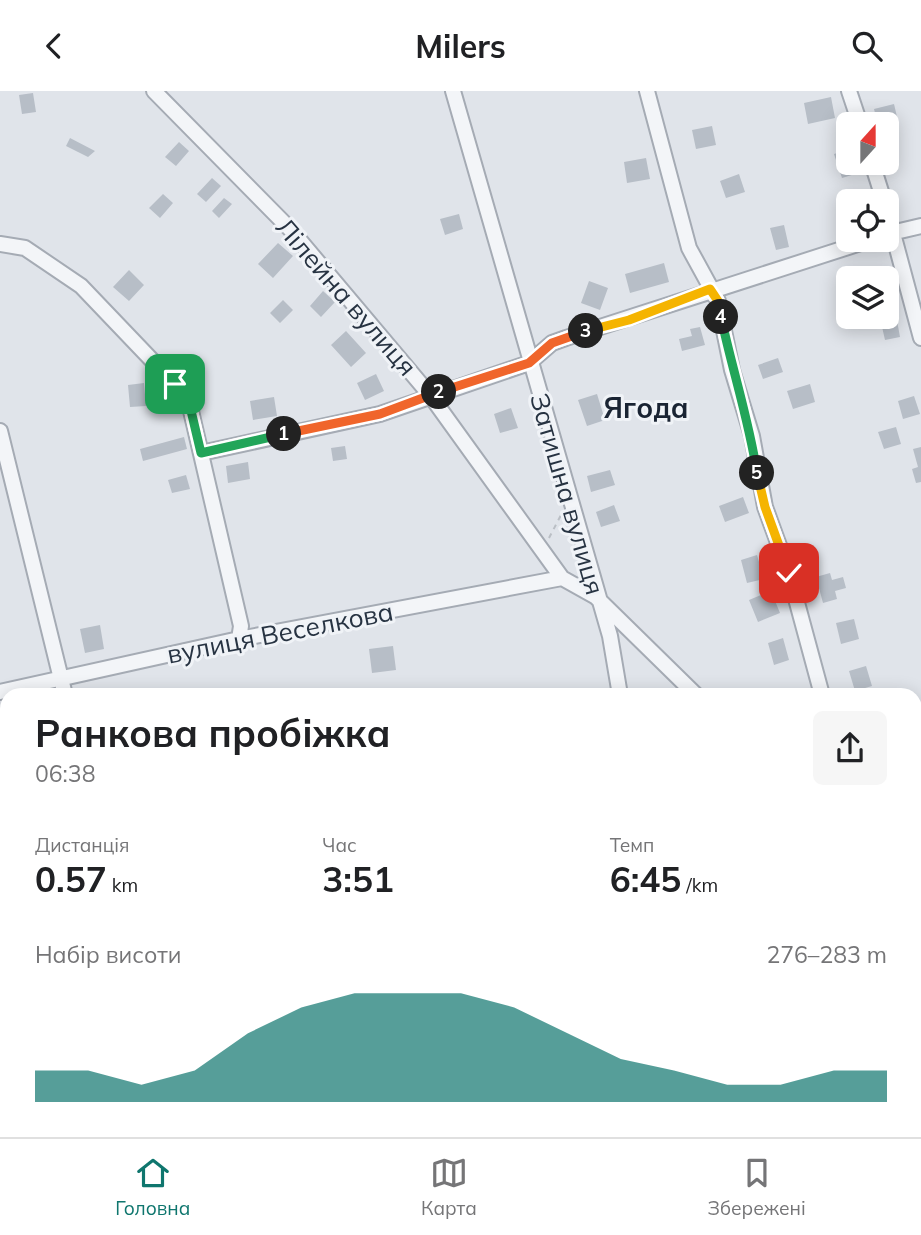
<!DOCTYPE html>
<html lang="uk">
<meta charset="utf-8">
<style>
body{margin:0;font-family:Mulish,sans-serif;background:#f6f6f6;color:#202124;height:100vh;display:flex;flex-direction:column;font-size:26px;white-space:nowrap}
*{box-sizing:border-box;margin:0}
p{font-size:23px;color:#757577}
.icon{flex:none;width:38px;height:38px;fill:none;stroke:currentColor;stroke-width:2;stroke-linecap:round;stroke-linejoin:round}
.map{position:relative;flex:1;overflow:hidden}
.drawer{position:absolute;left:0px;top:597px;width:922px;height:450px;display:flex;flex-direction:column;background:#fff;border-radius:21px 21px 0 0;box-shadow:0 4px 18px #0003}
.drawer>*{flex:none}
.needle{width:46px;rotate:21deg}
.buttons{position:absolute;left:836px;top:21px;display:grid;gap:14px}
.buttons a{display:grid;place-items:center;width:63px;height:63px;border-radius:10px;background:#fff;box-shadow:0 4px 18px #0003;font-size:35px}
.pin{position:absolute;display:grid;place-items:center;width:60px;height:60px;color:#fff;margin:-30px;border-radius:14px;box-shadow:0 4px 10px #0006}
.km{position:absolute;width:35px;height:35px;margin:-18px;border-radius:50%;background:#222;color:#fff;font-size:19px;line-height:35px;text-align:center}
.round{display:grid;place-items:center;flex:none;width:74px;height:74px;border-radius:10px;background:#f6f6f6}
.summary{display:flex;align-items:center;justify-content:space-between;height:119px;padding:0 35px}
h1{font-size:38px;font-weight:700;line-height:52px}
.metrics{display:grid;grid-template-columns:repeat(3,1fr);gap:10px;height:119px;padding:7px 35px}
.metrics div{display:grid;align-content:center}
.metrics b{font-size:35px;font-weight:700}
.metrics small{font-size:19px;font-weight:400}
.metrics p{font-size:19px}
.chart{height:196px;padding:14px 35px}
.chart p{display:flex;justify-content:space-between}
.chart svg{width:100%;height:126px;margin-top:7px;fill:#0f766e;opacity:.7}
header{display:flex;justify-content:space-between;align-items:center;height:91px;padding:0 35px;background:#fff;font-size:32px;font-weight:700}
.tabs{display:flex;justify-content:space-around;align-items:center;height:98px;border-top:2px solid #e0e0e0;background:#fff;font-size:19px;color:#757577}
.tabs a{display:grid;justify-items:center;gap:4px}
.tabs .on{color:#0f766e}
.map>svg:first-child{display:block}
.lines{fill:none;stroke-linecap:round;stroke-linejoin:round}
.stream{stroke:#99b5cc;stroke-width:3.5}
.building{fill:#b7bec7}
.minor-casing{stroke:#a5abb4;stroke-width:18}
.path{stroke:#babfc5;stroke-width:2;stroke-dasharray:5 5;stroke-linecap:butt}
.minor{stroke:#f3f5f8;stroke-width:14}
.split-1-casing{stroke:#fff;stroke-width:14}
.split-2-casing{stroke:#fff;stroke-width:14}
.split-3-casing{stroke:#fff;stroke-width:14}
.split-4-casing{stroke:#fff;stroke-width:14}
.split-5-casing{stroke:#fff;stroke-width:14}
.split-6-casing{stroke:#fff;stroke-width:14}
.split-1{stroke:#22a559;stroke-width:9}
.split-2{stroke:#f0652b;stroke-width:9}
.split-3{stroke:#f0652b;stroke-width:9}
.split-4{stroke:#f5b400;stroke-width:9}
.split-5{stroke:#22a559;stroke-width:9}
.split-6{stroke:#f5b400;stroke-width:9}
.labels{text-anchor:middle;stroke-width:6;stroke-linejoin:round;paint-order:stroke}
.street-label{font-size:26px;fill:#273342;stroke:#f0f3f7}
.neighbourhood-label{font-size:28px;font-weight:bold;fill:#1a2433;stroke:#f0f3f7}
</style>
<header><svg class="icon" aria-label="back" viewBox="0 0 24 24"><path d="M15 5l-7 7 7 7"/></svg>Milers<svg class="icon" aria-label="search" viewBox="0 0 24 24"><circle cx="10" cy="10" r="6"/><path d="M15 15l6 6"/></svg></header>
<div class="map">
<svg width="921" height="1046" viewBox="0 0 921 1046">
<rect width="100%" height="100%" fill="#e0e4ea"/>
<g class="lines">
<path class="stream" d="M915 846 921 853"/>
</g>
<path class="building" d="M33 2 36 21 22 23 19 4Z
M831 6 835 27 808 33 804 12Z
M894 13 898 30 870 33 868 28 876 26 874 18Z
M712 35 716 54 696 58 692 39Z
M70 47 95 60 88 66 66 55Z
M179 51 189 60 176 75 165 66Z
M847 59 855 83 842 87 834 63Z
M646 67 650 88 627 92 624 71Z
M739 83 745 101 726 107 720 90Z
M212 87 221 95 206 111 197 103Z
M163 103 173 112 160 127 149 117Z
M224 107 232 113 219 127 212 120Z
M459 123 463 138 445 144 440 128Z
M784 134 789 156 776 159 770 137Z
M278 152 293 165 273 187 258 173Z
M664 172 669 191 630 202 625 183Z
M129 179 144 194 129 210 113 196Z
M887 180 896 204 887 208V187H879L877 184Z
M589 190 608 197 600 219 581 212Z
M323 200 335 211 321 226 310 215Z
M283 209 293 219 280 232 270 222Z
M896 224 900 246 885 249 880 227Z
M700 236 705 254 682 260 679 248 692 245 690 238Z
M346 240 366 262 351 276 331 254Z
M778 267 783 281 763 288 758 274Z
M376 283 384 300 365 309 357 292Z
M144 292 146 315 130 316 128 294Z
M810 293 815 311 793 318 787 300Z
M597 303 605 329 587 335 578 309Z
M914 305 920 323 903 328 898 310Z
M274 306 277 325 253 329 250 310Z
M511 317 518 337 500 342 494 323Z
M896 336 901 353 884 358 878 341Z
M184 346 187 358 143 370 140 358Z
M345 355 347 368 333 370 331 357Z
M921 356V391L916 392 912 378 918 376 913 358Z
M248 371 250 388 228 392 226 375Z
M610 379 615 394 591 401 587 385Z
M186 384 190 398 172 402 168 389Z
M743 406 749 422 725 431 719 415Z
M614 414 620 430 601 436 596 421Z
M757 464 764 488 747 492 741 469Z
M830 482 832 489 843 486 846 497 835 500 837 508 823 512 816 486Z
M771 500 780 522 758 531 749 509Z
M854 528 859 548 841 553 836 532Z
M100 534 104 558 85 562 80 538Z
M783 547 789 569 774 574 768 552Z
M393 555 396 579 372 582 369 558Z
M866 575 872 595 855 600 849 580Z
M192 1040H216L218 1046H193Z
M565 1040H601L602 1046H566Z"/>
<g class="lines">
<defs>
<path id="minor" d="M154 0 291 139 430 304 562 487 596 506 696 604
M453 0 610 545 620 604
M647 0 689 157 718 210 732 279 752 345 765 416 789 482 822 604
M849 0 860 33
M872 72 884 110
M887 120 921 247
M887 143 921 135
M0 153 25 157 81 195 188 307 241 535 239 548
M0 340 65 604
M201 362 380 323 529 272 552 252 566 247 870 149
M0 601 239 548 562 487
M0 806 7 805
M915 832 921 839
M915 1024 921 1018
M155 1040 156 1046
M348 1040 349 1046
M527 1040 529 1046
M723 1040 724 1046
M894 1046 900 1040"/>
</defs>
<use href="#minor" class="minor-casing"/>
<path class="path" d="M549 447 561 424"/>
<use href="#minor" class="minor"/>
</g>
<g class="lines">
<defs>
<path id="split-1" d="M175 293 188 307 201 362 284 343"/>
<path id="split-2" d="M284 343 380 323 439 301"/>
<path id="split-3" d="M439 301 529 272 552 252 586 240"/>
<path id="split-4" d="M586 240 629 229 710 198 718 210 721 226"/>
<path id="split-5" d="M721 226C732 278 749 329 757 382"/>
<path id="split-6" d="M757 382 765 416 789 482"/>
</defs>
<use href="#split-1" class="split-1-casing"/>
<use href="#split-2" class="split-2-casing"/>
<use href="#split-3" class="split-3-casing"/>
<use href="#split-4" class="split-4-casing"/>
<use href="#split-5" class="split-5-casing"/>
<use href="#split-6" class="split-6-casing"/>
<use href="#split-1" class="split-1"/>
<use href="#split-2" class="split-2"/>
<use href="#split-3" class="split-3"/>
<use href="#split-4" class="split-4"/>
<use href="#split-5" class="split-5"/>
<use href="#split-6" class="split-6"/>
</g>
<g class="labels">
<g class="street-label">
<text transform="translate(346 206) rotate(49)" y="9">Лілейна вулиця</text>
<text transform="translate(567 403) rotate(74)" y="9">Затишна вулиця</text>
<text transform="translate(280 542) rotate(-11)" y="9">вулиця Веселкова</text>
</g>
<g class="neighbourhood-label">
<text x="646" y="327">Ягода</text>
</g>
</g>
</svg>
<div class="buttons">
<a><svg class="needle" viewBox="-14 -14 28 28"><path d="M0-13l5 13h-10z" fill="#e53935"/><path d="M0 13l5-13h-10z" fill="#757577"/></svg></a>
<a><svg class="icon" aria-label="locate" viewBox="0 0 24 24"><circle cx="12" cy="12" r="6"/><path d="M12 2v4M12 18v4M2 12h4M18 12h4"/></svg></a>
<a><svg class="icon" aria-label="layers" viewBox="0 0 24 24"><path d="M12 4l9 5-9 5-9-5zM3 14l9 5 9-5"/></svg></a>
</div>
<div class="pin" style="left:175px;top:293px;background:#1e9e55"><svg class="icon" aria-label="arrive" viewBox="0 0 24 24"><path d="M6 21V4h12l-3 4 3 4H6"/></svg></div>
<div class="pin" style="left:789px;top:482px;background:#d93025"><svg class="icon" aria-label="check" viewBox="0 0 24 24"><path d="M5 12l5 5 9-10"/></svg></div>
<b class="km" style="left:284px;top:343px">1</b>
<b class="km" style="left:439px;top:301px">2</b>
<b class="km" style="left:586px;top:240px">3</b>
<b class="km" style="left:721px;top:226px">4</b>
<b class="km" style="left:757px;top:382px">5</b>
<section class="drawer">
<div class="summary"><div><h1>Ранкова пробіжка</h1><p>06:38</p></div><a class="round"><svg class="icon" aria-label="share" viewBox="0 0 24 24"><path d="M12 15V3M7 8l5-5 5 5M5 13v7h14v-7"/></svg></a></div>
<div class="metrics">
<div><p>Дистанція</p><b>0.57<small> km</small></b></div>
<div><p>Час</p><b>3:51</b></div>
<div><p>Темп</p><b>6:45<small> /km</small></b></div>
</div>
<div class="chart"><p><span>Набір висоти</span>276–283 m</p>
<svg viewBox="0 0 160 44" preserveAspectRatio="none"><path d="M0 44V33L10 33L20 38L30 33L40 20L50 11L60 6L70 6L80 6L90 11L100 20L110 29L120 33L130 38L140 38L150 33L160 33V44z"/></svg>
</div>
</section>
</div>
<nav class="tabs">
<a class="on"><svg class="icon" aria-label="home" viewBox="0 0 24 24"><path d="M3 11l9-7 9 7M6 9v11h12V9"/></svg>Головна</a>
<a><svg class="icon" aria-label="map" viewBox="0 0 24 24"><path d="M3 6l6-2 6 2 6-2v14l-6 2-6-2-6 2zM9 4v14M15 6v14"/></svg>Карта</a>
<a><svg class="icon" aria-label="saved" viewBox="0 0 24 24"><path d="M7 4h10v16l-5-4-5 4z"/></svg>Збережені</a>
</nav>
